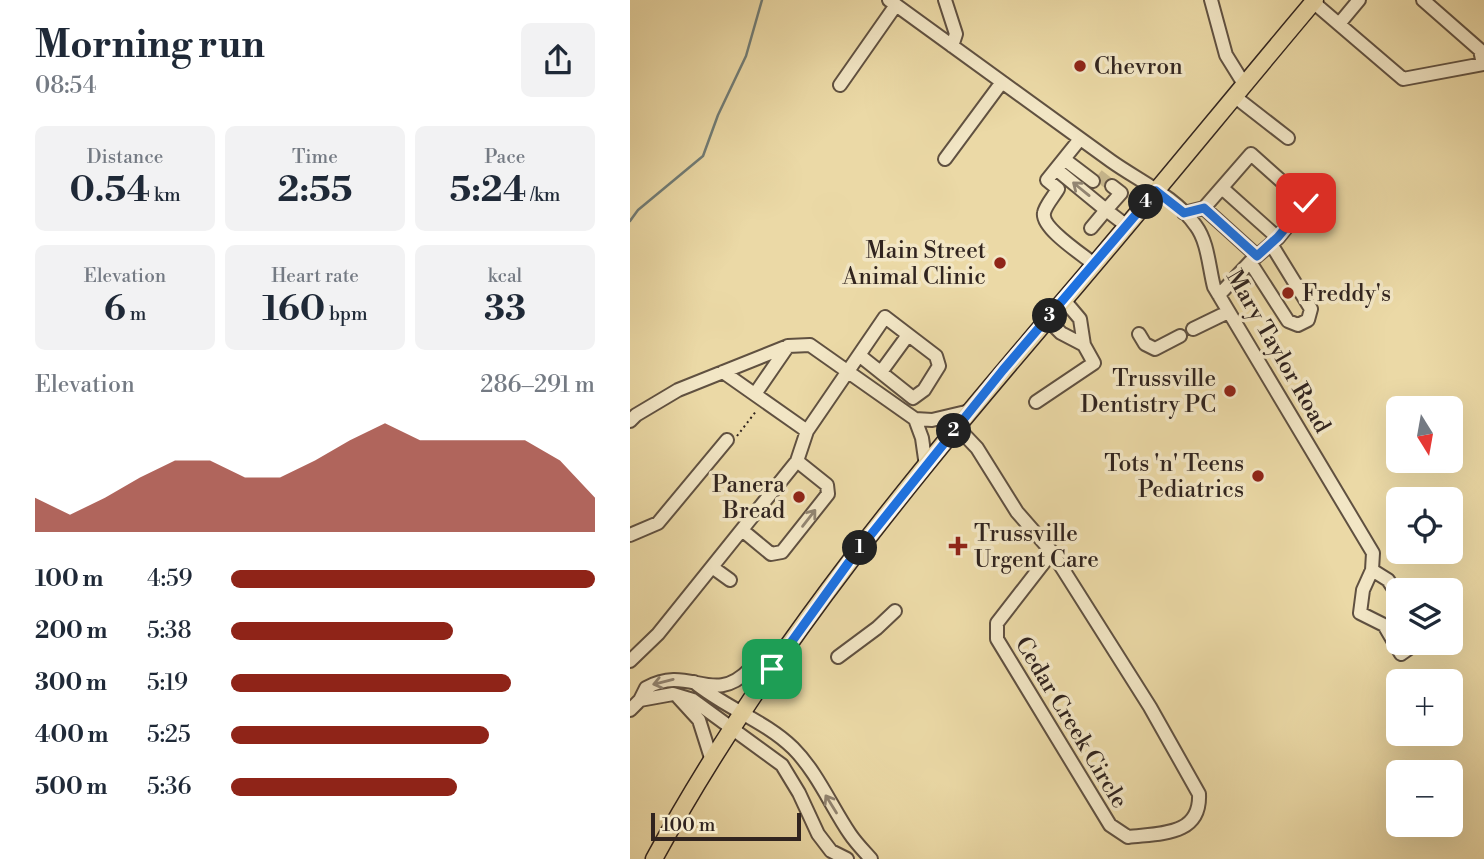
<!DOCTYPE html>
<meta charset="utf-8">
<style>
body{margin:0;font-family:"Libre Bodoni",serif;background:#f2f2f3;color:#1f2937;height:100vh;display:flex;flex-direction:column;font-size:26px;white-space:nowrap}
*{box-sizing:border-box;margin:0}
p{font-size:23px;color:#747a83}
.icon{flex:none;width:38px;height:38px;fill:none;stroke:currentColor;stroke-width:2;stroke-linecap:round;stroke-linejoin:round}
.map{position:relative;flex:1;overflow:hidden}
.drawer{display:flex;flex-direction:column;background:#fff;width:630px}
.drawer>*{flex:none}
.needle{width:46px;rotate:169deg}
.buttons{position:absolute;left:756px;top:396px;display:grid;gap:14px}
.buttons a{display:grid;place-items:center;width:77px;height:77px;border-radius:10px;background:#fff;box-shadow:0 7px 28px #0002;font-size:35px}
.scale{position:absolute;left:21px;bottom:18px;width:150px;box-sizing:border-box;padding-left:7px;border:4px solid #31241f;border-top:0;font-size:19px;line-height:24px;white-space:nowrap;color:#31241f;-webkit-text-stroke:5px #f2e6c5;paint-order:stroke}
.pin{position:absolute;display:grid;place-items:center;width:60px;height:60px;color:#fff;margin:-30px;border-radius:14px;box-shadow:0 4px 10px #0006}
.km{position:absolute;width:35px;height:35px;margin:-18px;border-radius:50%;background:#222;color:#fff;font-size:19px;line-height:35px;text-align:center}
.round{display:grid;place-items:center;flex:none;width:74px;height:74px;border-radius:10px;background:#f2f2f3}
.head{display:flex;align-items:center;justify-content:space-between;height:119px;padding:0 35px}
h1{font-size:38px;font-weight:700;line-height:52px}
.stats{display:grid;grid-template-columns:repeat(3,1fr);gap:10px;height:119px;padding:7px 35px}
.stats div{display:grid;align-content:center;border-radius:10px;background:#f2f2f3;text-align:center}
.stats b{font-size:35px;font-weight:700}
.stats small{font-size:19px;font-weight:400}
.stats p{font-size:19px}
.chart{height:196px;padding:14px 35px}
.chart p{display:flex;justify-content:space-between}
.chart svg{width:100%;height:126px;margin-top:7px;fill:#8f2418;opacity:.7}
ul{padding:0 35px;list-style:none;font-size:23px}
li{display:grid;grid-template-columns:112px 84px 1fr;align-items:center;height:52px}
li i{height:18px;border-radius:9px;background:#8f2418}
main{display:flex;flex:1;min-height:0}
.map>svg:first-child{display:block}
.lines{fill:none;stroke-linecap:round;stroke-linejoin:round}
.stream{stroke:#717d77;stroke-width:2.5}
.minor-tunnel{stroke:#c6b58b;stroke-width:12;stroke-dasharray:12 6;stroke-linecap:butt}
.minor-casing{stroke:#605141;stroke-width:16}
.major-casing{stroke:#31241f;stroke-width:19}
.path{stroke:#31241f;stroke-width:2;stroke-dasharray:2 3.5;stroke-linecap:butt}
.minor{stroke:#f2e6c5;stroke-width:12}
.major{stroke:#ebd9a6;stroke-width:16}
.oneway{stroke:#928572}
.route-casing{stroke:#fff;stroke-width:14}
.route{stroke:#1a73e8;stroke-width:9}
.poi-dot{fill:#8f2418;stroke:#f2e6c5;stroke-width:2.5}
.labels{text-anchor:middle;stroke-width:7;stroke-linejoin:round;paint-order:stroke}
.poi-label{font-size:23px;fill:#31241f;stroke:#f2e6c5;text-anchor:end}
.street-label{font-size:23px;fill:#31241f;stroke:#f2e6c5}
</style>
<main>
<section class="drawer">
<div class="head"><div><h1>Morning run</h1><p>08:54</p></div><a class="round"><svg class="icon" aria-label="share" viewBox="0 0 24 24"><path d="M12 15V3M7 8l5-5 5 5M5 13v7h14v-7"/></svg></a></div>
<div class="stats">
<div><p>Distance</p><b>0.54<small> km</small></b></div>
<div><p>Time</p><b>2:55</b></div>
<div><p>Pace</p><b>5:24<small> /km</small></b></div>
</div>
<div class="stats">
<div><p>Elevation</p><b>6<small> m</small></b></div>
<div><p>Heart rate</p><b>160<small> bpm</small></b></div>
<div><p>kcal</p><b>33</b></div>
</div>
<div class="chart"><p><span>Elevation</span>286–291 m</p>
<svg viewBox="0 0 160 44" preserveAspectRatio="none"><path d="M0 44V32L10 38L20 32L30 25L40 19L50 19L60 25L70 25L80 19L90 12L100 6L110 12L120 12L130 12L140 12L150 19L160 32V44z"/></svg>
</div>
<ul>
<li><b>100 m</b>4:59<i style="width:100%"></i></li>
<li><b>200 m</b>5:38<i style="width:61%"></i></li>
<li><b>300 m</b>5:19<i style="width:77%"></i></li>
<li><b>400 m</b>5:25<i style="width:71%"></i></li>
<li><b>500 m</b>5:36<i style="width:62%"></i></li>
</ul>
</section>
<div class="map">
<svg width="854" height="859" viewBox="0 0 854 859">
<rect width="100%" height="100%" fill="#ebd9a6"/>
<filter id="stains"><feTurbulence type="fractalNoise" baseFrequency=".00286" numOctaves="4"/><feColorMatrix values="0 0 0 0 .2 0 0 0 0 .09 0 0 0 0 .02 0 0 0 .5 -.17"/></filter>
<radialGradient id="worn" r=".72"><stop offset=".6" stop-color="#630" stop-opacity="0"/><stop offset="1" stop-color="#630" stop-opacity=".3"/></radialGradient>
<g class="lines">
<path class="stream" d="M0 221 8 210 73 156 88 115 116 56 132 0"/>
<path class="minor-tunnel" d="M468 175 482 186"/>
<defs>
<path id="minor" d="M259 0C333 54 407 108 481 161 509 181 546 197 566 226 578 242 579 268 584 287L743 553 742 570
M315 0 326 34 322 46
M581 0 596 55 614 84
M683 2 773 79 853 64 850 50 793 0
M709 24 729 0
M210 85 266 5
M604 96 658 138
M450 139 417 180 428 189C424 196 415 206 414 213 411 228 453 255 464 264
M315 159 372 82
M434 159 463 181
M426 169 476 210 461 228
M482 186 491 193 476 210 497 226
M592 188 648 238
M574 208 627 256
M554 213 574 208 621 154 676 203 648 238 620 262 589 295
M620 262 658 321 668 325 678 320 681 309 641 244
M417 319 431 333 454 345
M563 329 598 312
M509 334 515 344 525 349 550 336
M93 372 177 431
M251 372 278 335
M125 394 158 346
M406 402 464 363 454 345 450 319 434 300
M285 419 292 438 296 466
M0 421 6 415 48 390 158 346 180 345 285 419 302 420 340 411
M327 427 347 448 387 512 422 552
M112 530 141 554 152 552 198 494 197 485 167 461
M0 535 28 523 97 440
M422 552 520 707 569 794C571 836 530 833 498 837L480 825 367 639V623Z
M82 567 100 580
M768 595 758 580 742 570 733 590 730 613 754 625 771 654 781 647 784 642
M208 657 247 628 265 611
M0 661 28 634 167 461 177 431 255 317 306 356 309 366 294 390 283 398 229 355
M64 682C95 708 134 720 163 748 187 772 201 806 220 834 226 843 234 851 241 859
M48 697 69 720 82 761
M10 700 43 694 63 700 152 765 169 793 188 834 201 851 217 859
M0 710 10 700 16 688C60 663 82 708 120 669H142"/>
<path id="major" d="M24 859C138 649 292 466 447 285 527 191 605 95 685 0"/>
</defs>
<use href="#minor" class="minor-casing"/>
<use href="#major" class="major-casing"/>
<path class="path" d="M107 436 127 410"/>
<use href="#minor" class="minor"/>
<use href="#major" class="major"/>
</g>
<defs><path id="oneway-shaft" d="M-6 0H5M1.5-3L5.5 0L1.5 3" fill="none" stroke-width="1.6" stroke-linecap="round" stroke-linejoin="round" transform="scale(1.75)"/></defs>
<g class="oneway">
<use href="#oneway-shaft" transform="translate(451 189) rotate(-141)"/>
<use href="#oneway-shaft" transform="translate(179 518) rotate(-52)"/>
<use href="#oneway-shaft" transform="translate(33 682) rotate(166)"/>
<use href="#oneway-shaft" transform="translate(201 804) rotate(-122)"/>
</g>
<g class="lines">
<defs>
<path id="route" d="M142 669 219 562 373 370 526 191 554 213 574 208 627 256 648 237 676 203"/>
</defs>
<use href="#route" class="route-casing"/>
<use href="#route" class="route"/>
</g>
<g class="poi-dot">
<circle cx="450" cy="66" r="7"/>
<circle cx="370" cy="263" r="7"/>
<circle cx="658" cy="293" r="7"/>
<circle cx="600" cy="391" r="7"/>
<circle cx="628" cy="476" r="7"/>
<circle cx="169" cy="497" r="7"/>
<path d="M324.5 535.5h7v7h7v7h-7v7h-7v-7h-7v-7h7z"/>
</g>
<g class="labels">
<g class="poi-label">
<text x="464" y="74" text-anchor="start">Chevron</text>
<text x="356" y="258">Main Street<tspan x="356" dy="26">Animal Clinic</tspan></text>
<text x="672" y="301" text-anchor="start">Freddy's</text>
<text x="586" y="386">Trussville<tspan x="586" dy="26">Dentistry PC</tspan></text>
<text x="614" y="471">Tots 'n' Teens<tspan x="614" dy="26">Pediatrics</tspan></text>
<text x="155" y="492">Panera<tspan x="155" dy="26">Bread</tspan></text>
<text x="344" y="541" text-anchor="start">Trussville<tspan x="344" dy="26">Urgent Care</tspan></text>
</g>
<g class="street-label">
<text transform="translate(649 351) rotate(60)" y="8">Mary Taylor Road</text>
<text transform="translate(442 722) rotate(59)" y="8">Cedar Creek Circle</text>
</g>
</g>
<rect width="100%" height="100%" filter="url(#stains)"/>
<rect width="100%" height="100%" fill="url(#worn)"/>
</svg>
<div class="buttons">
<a><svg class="needle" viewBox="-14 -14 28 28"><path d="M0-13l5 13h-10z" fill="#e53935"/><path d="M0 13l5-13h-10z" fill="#747a83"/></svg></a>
<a><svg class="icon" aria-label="locate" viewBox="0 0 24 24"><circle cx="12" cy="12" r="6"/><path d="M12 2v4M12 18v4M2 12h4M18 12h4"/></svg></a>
<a><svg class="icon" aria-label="layers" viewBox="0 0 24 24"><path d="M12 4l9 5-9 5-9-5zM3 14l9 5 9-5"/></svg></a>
<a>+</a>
<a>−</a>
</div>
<div class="scale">100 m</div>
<div class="pin" style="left:142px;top:669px;background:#1e9e55"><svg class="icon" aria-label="arrive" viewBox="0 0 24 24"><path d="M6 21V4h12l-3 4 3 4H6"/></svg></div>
<div class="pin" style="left:676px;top:203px;background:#d93025"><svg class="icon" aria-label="check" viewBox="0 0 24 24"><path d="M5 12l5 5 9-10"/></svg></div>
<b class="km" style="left:230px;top:548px">1</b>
<b class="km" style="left:324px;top:431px">2</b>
<b class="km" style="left:420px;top:316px">3</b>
<b class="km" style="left:516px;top:202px">4</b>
</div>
</main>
